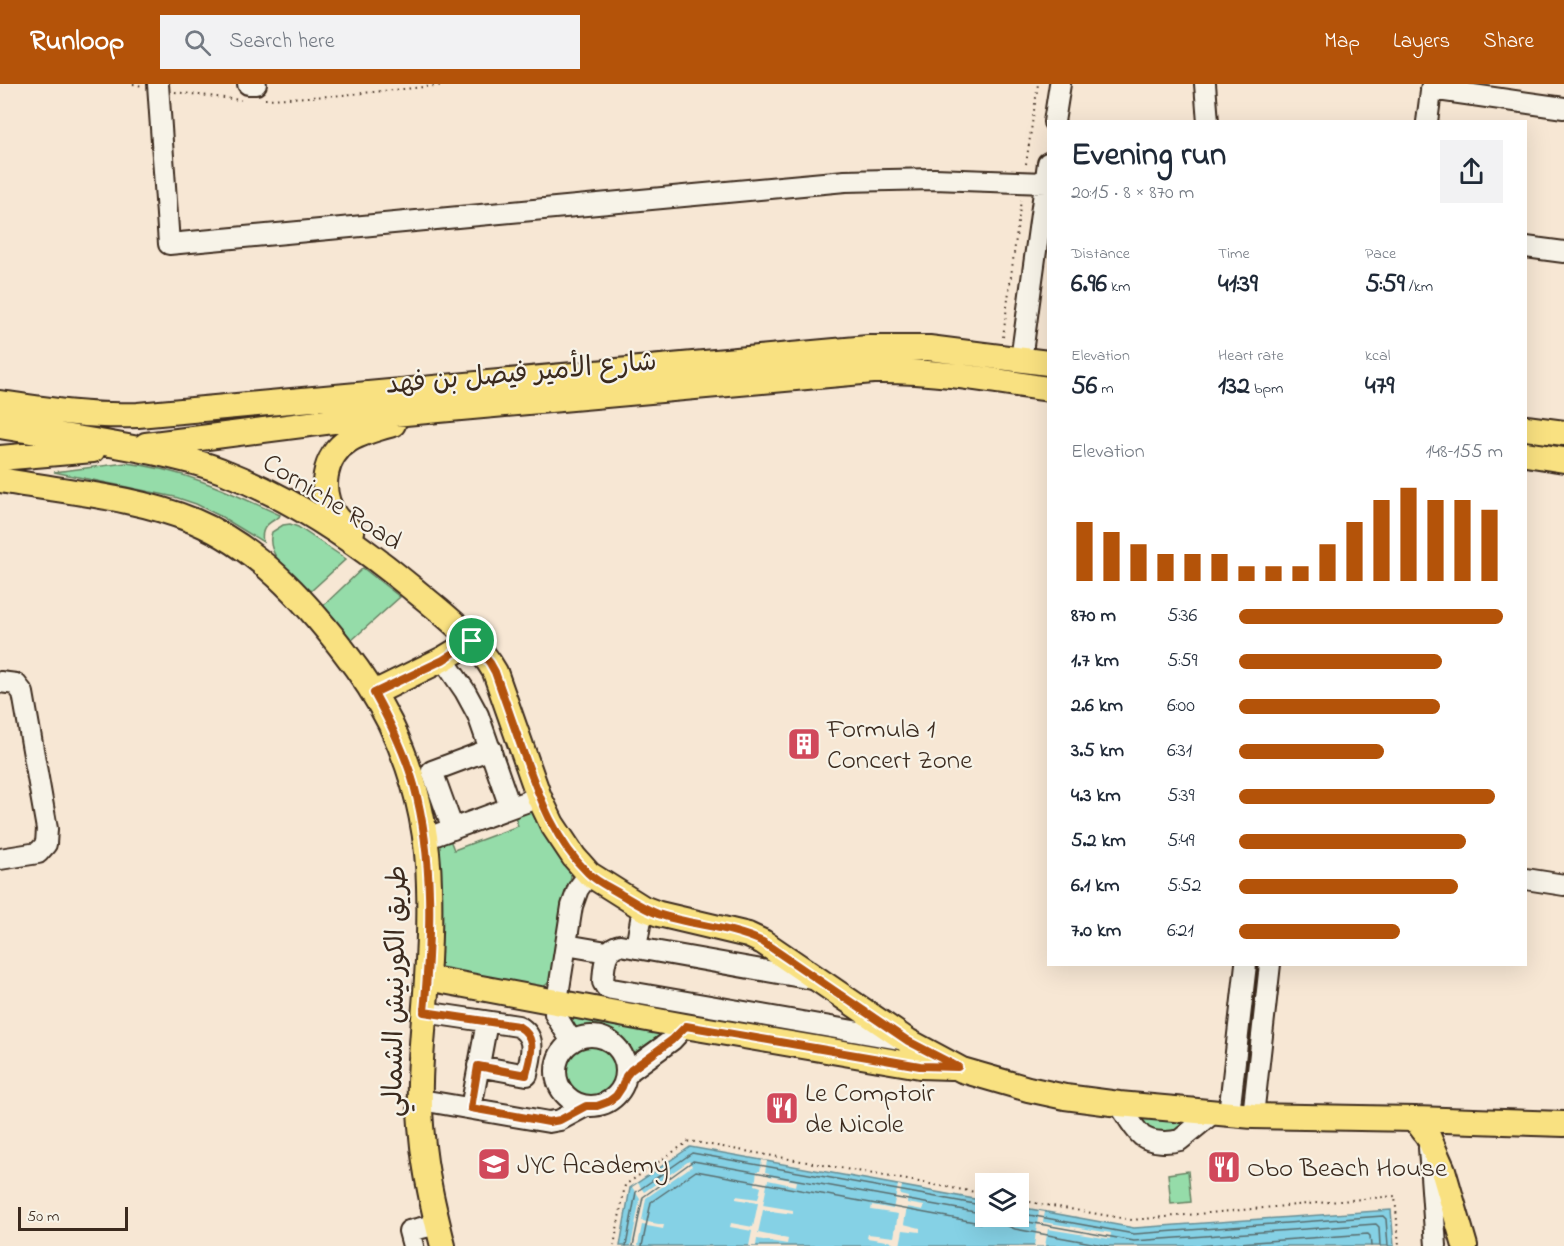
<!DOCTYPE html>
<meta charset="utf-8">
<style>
body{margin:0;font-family:"Indie Flower","Playpen Sans Arabic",sans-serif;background:#f2f2f3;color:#1f2937;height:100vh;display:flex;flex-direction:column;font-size:22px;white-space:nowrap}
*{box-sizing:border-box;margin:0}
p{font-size:20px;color:#747a83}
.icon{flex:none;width:33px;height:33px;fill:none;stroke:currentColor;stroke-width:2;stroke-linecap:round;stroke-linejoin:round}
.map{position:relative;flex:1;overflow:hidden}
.side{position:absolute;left:1047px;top:36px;width:480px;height:846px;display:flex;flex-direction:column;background:#fff;border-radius:0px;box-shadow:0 6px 24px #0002}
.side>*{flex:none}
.controls{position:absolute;left:975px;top:1089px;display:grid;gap:12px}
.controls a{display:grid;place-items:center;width:54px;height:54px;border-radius:0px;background:#fff;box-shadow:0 6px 24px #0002;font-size:30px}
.scale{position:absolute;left:18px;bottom:15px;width:110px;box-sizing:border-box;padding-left:6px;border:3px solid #3b2a1e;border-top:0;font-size:16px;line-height:21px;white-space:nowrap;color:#3b2a1e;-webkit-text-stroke:4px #f7f3e8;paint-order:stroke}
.pin{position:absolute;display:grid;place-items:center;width:51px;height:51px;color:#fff;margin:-26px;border:3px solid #fff;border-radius:50%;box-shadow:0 2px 6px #0007}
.round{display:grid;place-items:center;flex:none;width:63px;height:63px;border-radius:0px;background:#f2f2f3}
.head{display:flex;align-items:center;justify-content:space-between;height:102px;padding:0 24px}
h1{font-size:33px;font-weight:700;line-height:45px}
.figures{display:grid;grid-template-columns:repeat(3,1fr);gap:9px;height:102px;padding:6px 24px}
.figures div{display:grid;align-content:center}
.figures b{font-size:26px;font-weight:700}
.figures small{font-size:16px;font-weight:400}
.figures p{font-size:16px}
.chart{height:168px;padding:12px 24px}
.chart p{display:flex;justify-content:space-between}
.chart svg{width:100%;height:108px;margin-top:6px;stroke:#b45309;stroke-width:6}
ul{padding:0 24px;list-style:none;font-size:20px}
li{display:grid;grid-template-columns:96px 72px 1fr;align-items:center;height:45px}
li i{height:15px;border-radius:8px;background:#b45309}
header{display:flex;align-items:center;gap:36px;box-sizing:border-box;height:84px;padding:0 30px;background:#b45309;color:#fff}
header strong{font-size:28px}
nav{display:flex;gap:33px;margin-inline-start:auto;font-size:21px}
.search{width:420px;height:54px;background:#f2f2f3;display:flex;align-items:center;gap:15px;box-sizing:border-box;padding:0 21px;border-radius:0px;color:#747a83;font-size:22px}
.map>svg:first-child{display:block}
.green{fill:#95dca9;stroke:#688364;stroke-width:1.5}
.water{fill:#85d1e5;stroke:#678e95;stroke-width:1.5}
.pier{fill:#f7e7d4}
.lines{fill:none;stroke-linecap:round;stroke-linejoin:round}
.shore{stroke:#596d6e;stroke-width:1.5}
.minor-casing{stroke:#3b2a1e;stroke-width:24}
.major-casing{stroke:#3b2a1e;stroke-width:28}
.path{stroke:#3b2a1e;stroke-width:2;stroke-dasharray:1.5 4.5;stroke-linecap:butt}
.minor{stroke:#f7f3e8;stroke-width:20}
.major{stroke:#f9e181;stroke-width:24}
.route-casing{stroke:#fff;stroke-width:12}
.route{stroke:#b45309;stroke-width:8}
.labels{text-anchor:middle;stroke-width:4.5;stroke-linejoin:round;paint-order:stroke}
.street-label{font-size:27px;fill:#3b2a1e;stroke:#f7f3e8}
.poi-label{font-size:27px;fill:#3b2a1e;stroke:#f7f3e8;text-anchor:start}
</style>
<header>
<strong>Runloop</strong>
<div class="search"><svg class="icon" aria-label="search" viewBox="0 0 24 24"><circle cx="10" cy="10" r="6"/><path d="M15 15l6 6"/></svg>Search here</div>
<nav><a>Map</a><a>Layers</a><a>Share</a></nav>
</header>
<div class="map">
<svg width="1564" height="1162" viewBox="0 0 1564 1162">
<rect width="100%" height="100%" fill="#f7e7d4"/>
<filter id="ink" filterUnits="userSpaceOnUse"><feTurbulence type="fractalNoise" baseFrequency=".0167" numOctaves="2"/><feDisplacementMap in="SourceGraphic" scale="12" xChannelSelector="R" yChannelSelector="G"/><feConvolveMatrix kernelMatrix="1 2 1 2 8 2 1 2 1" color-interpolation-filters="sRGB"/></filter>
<g filter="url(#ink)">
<path class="green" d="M126 379C182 385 230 408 280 431L279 433C268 439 260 444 263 458L222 433 196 420 175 413 54 388Z
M290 440 298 443 346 475 311 507C295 492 264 473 272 448L283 441Z
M363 484 400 513 352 556 323 522Z
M533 724 570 784 571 792 553 893 547 900 540 905 443 888 440 882 439 758 449 753 454 766 518 742 514 729Z
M564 933 662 950 629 972C618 950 598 941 574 949Z
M563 985a27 27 0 1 1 54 0a27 27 0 1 1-54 0Z
M1145 1033 1182 1037 1184 1042C1174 1051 1161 1048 1149 1047L1140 1037 1142 1035Z
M1188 1087 1191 1118 1171 1120 1168 1090Z"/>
<path class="water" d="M690 1063 985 1117 986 1132H1018L1019 1123 1134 1144 1391 1126 1394 1162H620L630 1104Z"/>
<path class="pier" d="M762 1076 767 1077 765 1088 769 1089V1092L797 1097 796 1102 768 1096 763 1121 793 1126V1130L763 1126 758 1149 788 1155 787 1160 757 1155 756 1162H749L752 1147 730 1143 731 1139 753 1143 758 1119 736 1115V1112L758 1115 761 1103 755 1101 757 1087H760Z
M689 1077 692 1082 646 1114 642 1137 664 1141 663 1145 642 1141 638 1161 643 1162H631L640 1115 632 1103 638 1099 644 1108Z
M898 1101 902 1102 900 1111 908 1113 907 1119 924 1122 923 1126 907 1123 904 1140 920 1144V1148L903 1146 900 1162H893V1158L867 1154 868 1150 894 1153 898 1130 871 1126 872 1121 893 1125Z
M1039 1127 1045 1128 1043 1138 1111 1149 1110 1155 1048 1145 1045 1162H1034Z"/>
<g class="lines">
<path class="shore" d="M1018 1129 1134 1150 1383 1132 1386 1135 1388 1162
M1010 1132 1017 1136 1134 1157 1376 1140 1379 1143 1380 1162
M626 1162 636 1108 692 1069 986 1122
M633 1162 643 1113 693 1077 986 1130
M642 1162 651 1118 696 1087 980 1139H988L999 1135 1008 1142 1015 1145 1108 1162
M1197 1162 1368 1150 1370 1152 1371 1162"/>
<defs>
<path id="minor" d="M158 0 169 160 845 97 934 95 1046 99
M248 0H256
M1205 0 1208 38
M1431 5 1564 24
M1054 38 1060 0
M1427 38 1432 0
M1526 163 1564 168
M1021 276 1048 79
M443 575 465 607 478 631 510 723
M0 598 16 600 23 609 47 745 46 760 38 769 0 775
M453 745 432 687 491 665
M425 755 539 713
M1526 795 1564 801
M566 861 607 868
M636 864 643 824
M818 896 620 861C604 864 604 884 603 898L606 903 612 905 905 956
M424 928 518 942C539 954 530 972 527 991L478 982
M556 987a35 35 0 1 1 70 0a35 35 0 1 1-70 0Z
M572 958 555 930 572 822 578 805 589 790
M626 992 631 986 672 956 685 942
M421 1016 549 1038 560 1036 586 1022
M1119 1020C1126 1030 1133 1044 1142 1052 1152 1059 1169 1059 1180 1056L1213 1029
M471 1024 487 938
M1229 1030 1246 880
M1253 1032 1270 880
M1429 1064 1436 1162
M413 1162 409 1147 438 1140"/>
<path id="major" d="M0 319C47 326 90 333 138 331L868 264H929L1048 279
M0 342C54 351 108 358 162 370 184 375 206 380 227 389 293 415 358 459 412 504 442 529 476 554 495 588L539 713 552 740 574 773 589 790 643 824 659 830 748 851 763 858 908 957 962 986 1028 1005 1065 1013 1119 1020 1253 1032 1415 1035 1564 1040
M1526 344 1564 349
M146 361 372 332 873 287C932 286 990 296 1048 305
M1526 370 1564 376
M0 374 93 366
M0 396C65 408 133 412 194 437 256 463 303 514 343 566 361 589 377 613 390 639 414 689 428 746 429 802 430 832 429 863 427 894 424 946 416 999 422 1052 425 1089 434 1126 443 1162
M352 448C346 443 339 438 335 432 318 408 323 372 349 356 362 348 378 344 393 340
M374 609 443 575 473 557
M427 894 685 942 920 982 951 983
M1415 1035 1428 1052 1443 1086 1465 1162"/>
</defs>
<use href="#minor" class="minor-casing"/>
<use href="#major" class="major-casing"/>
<path class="path" d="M133 0 142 2
M175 8 241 16
M265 15 332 12 455 0
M1026 80 1038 0
M1003 253 1021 116
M1018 1116 1132 1136 1395 1112 1399 1162
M614 1162 625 1101 689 1057 986 1110"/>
<use href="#minor" class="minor"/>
<use href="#major" class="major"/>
</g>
</g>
<g class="lines" filter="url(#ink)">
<defs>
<path id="route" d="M472 557 490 579 495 588C504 613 513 639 522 665 538 709 553 755 588 789 597 798 611 804 622 811 634 818 645 825 658 830 693 842 730 842 763 858L908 957 958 983 920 982 686 942 672 956 631 986 626 992 622 1003 616 1012 608 1018 597 1022H586L560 1036 549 1038 471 1024 478 982 526 991C530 972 539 954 518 942L424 928C431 852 434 775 414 701 405 668 390 638 374 609L443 576Z"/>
</defs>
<use href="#route" class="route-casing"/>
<use href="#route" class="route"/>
</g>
<defs>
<symbol id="building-square" viewBox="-11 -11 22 22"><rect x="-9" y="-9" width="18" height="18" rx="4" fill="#d1495b" stroke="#f7f3e8"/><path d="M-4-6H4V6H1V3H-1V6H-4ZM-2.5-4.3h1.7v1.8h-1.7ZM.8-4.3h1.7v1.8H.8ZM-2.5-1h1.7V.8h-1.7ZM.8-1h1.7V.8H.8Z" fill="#fff"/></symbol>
<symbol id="restaurant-square" viewBox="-11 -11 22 22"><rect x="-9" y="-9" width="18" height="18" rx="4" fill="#d1495b" stroke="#f7f3e8"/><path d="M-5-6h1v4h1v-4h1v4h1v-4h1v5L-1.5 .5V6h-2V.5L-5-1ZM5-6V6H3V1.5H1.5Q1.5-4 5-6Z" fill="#fff"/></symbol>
<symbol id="school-square" viewBox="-11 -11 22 22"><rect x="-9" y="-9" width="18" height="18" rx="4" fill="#d1495b" stroke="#f7f3e8"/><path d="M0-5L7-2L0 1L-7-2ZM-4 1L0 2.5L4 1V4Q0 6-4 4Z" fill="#fff"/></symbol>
</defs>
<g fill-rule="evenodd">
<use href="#building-square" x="785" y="641" width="38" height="38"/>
<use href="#restaurant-square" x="763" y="1005" width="38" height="38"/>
<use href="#school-square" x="475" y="1061" width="38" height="38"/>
<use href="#restaurant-square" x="1205" y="1064" width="38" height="38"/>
</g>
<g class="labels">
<g class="street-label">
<text transform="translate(521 288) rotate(-5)" y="9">شارع الأمير فيصل بن فهد</text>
<text transform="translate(333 417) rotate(32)" y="9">Corniche Road</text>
<text transform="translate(394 907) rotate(-89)" y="9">طريق الكورنيش الشمالي</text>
</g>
<g class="poi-label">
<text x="827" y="653">Formula 1<tspan x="827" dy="31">Concert Zone</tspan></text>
<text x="805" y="1017">Le Comptoir<tspan x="805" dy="31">de Nicole</tspan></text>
<text x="517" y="1089">JYC Academy</text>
<text x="1247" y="1092">Obo Beach House</text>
</g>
</g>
</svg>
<div class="controls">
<a><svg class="icon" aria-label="layers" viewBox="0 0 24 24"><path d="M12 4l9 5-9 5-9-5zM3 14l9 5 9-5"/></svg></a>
</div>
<div class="scale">50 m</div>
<div class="pin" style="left:472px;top:557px;background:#1e9e55"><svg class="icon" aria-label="arrive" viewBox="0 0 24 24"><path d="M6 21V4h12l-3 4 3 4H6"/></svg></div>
<section class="side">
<div class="head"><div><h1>Evening run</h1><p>20:15 · 8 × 870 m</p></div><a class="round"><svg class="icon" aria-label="share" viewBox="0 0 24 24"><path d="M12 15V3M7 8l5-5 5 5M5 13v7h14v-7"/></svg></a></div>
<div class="figures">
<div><p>Distance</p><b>6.96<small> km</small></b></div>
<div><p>Time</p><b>41:39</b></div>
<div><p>Pace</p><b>5:59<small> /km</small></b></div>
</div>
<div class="figures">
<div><p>Elevation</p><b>56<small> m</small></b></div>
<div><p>Heart rate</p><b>132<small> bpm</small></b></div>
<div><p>kcal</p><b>479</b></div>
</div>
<div class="chart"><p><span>Elevation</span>148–155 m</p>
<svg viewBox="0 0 160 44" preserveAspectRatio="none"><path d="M5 44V20M15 44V24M25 44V29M35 44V33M45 44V33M55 44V33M65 44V38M75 44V38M85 44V38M95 44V29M105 44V20M115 44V11M125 44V6M135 44V11M145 44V11M155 44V15"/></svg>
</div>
<ul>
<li><b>870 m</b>5:36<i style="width:100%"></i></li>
<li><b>1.7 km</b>5:59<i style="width:77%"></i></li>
<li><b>2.6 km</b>6:00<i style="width:76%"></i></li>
<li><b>3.5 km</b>6:31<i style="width:55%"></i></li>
<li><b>4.3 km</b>5:39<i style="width:97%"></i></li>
<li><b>5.2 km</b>5:49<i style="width:86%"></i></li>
<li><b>6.1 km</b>5:52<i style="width:83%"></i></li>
<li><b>7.0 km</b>6:21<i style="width:61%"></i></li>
</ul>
</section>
</div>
